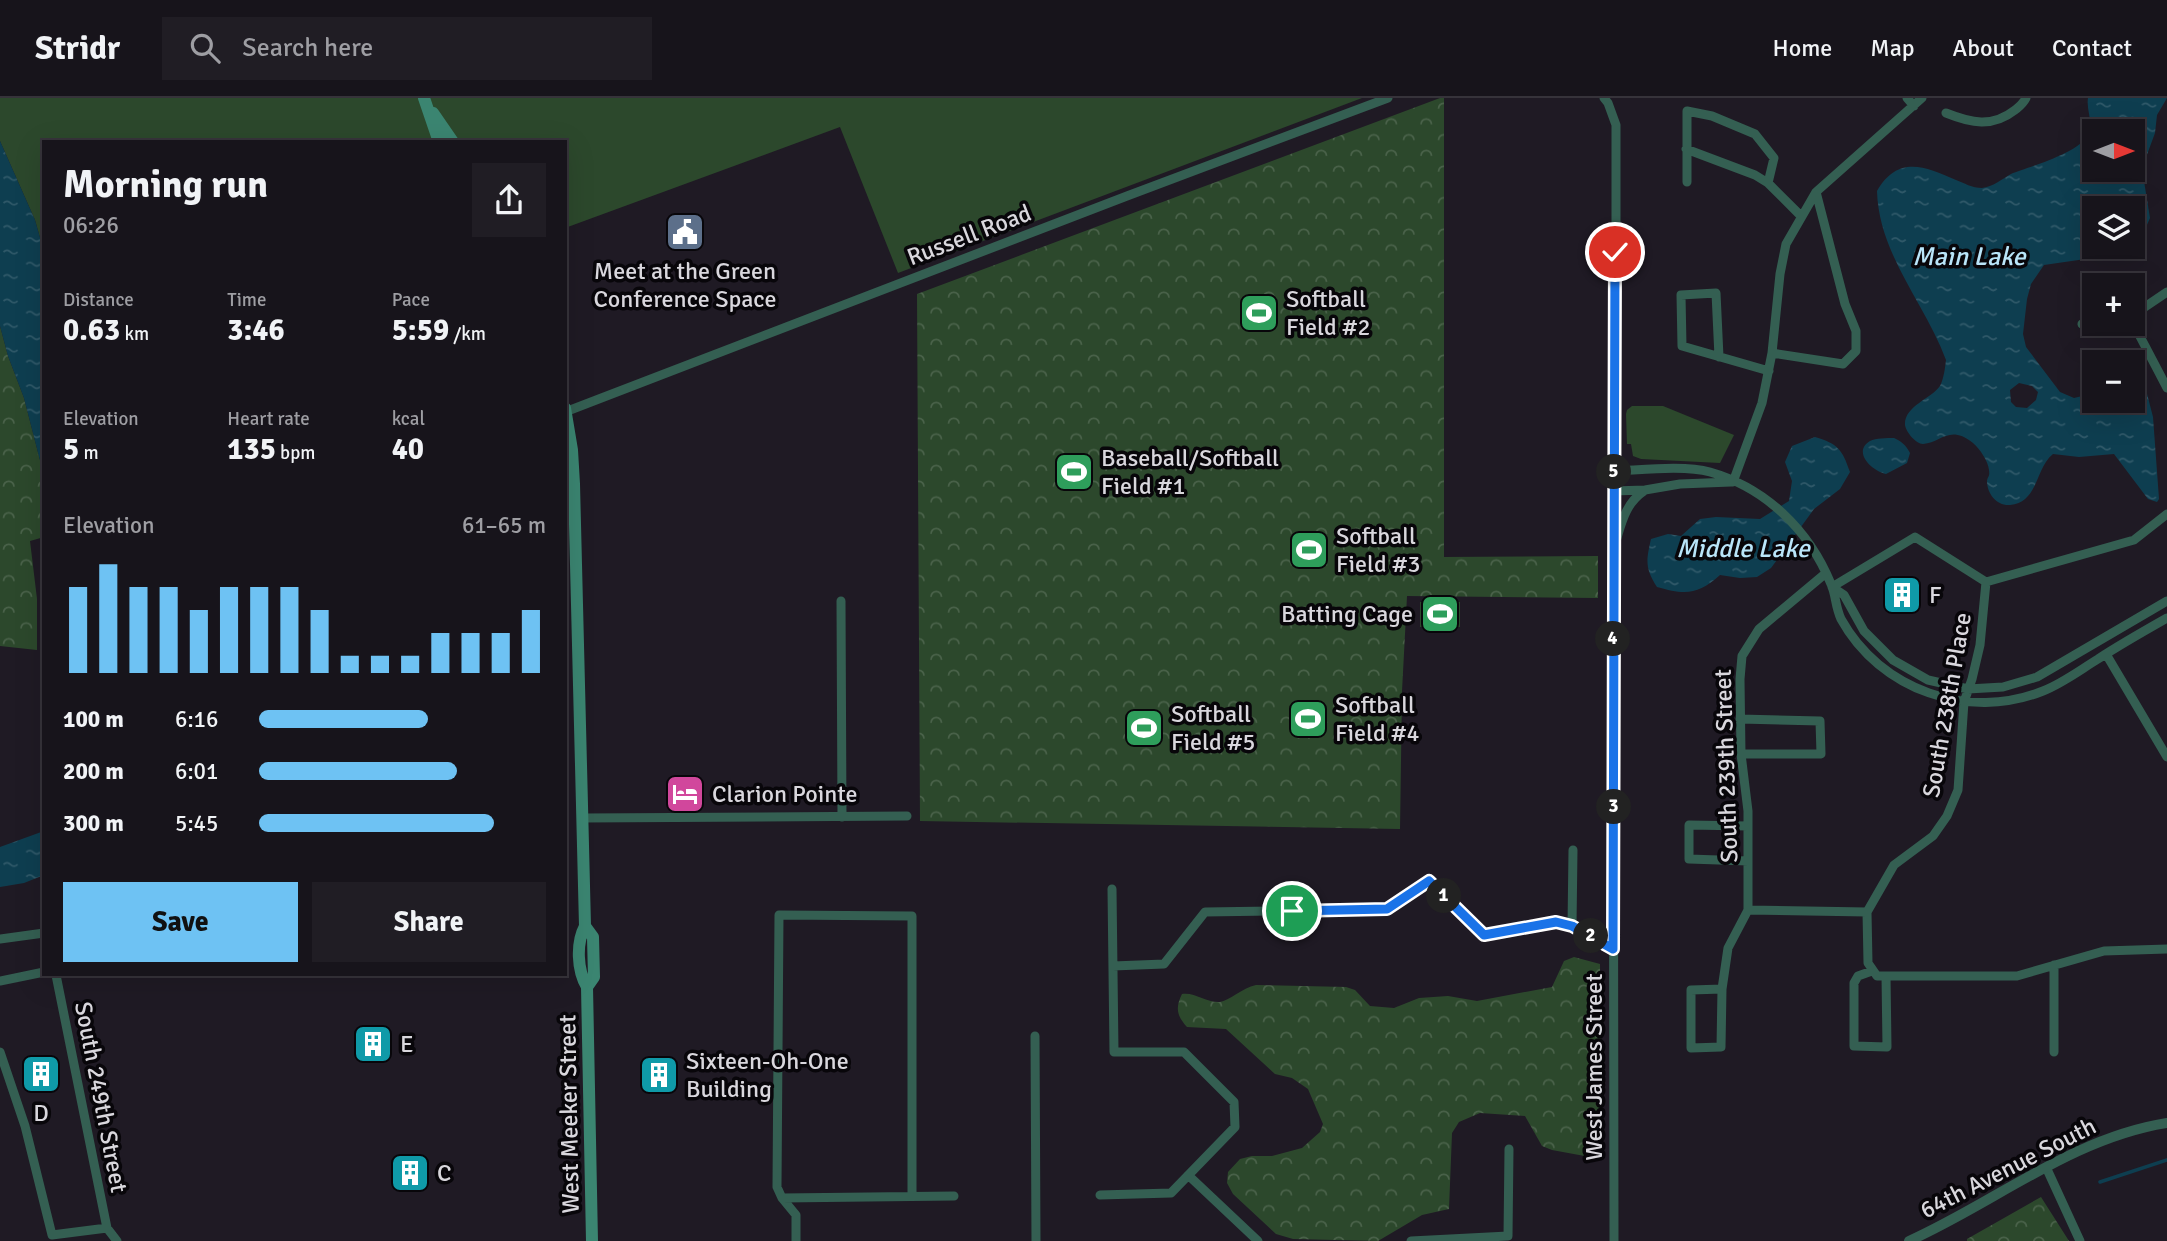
<!DOCTYPE html>
<meta charset="utf-8">
<style>
body{margin:0;font-family:Signika,sans-serif;background:#201d24;color:#f1f3f6;height:100vh;display:flex;flex-direction:column;font-size:26px;white-space:nowrap}
*{box-sizing:border-box;margin:0}
p{font-size:23px;color:#9e9ea3}
.icon{flex:none;width:38px;height:38px;fill:none;stroke:currentColor;stroke-width:2;stroke-linecap:round;stroke-linejoin:round}
.map{position:relative;flex:1;overflow:hidden}
.panel{position:absolute;left:42px;top:42px;width:525px;height:836px;display:flex;flex-direction:column;background:#17141b;border-radius:0px;box-shadow:0 7px 28px #0002,0 0 0 2px #36333a}
.panel>*{flex:none}
.needle{width:46px;rotate:90deg}
.buttons{position:absolute;left:2082px;top:21px;display:grid;gap:14px}
.buttons a{display:grid;place-items:center;width:63px;height:63px;border-radius:0px;background:#17141b;box-shadow:0 7px 28px #0002,0 0 0 2px #36333a;font-size:35px}
.pin{position:absolute;display:grid;place-items:center;width:60px;height:60px;color:#fff;margin:-30px;border:4px solid #fff;border-radius:50%;box-shadow:0 2px 7px #0007}
.km{position:absolute;width:35px;height:35px;margin:-18px;border-radius:50%;background:#222;color:#fff;font-size:19px;line-height:35px;text-align:center}
.round{display:grid;place-items:center;flex:none;width:74px;height:74px;border-radius:0px;background:#201d24}
.summary{display:flex;align-items:center;justify-content:space-between;height:119px;padding:0 21px}
h1{font-size:38px;font-weight:700;line-height:52px}
.stats{display:grid;grid-template-columns:repeat(3,1fr);gap:10px;height:119px;padding:7px 21px}
.stats div{display:grid;align-content:center}
.stats b{font-size:30px;font-weight:700}
.stats small{font-size:19px;font-weight:400}
.stats p{font-size:19px}
.chart{height:196px;padding:14px 21px}
.chart p{display:flex;justify-content:space-between}
.chart svg{width:100%;height:126px;margin-top:7px;stroke:#6ec2f3;stroke-width:6}
.cta{display:flex;gap:14px;margin-top:auto;padding:14px 21px}
.cta a{flex:1;height:80px;border-radius:0px;background:#6ec2f3;color:#111;font-size:28px;font-weight:700;line-height:80px;text-align:center}
.cta a+a{background:#201d24;color:#f1f3f6}
ul{padding:0 21px;list-style:none;font-size:23px}
li{display:grid;grid-template-columns:112px 84px 1fr;align-items:center;height:52px}
li i{height:18px;border-radius:9px;background:#6ec2f3}
header{display:flex;align-items:center;gap:42px;box-sizing:border-box;height:98px;padding:0 35px;background:#17141b;border-bottom:2px solid #36333a}
header strong{font-size:33px}
nav{display:flex;gap:38px;margin-inline-start:auto;font-size:24px}
.search{width:490px;height:63px;background:#201d24;display:flex;align-items:center;gap:18px;box-sizing:border-box;padding:0 24px;border-radius:0px;color:#9e9ea3;font-size:26px}
.map>svg:first-child{display:block}
.grass{fill:#2c482c}
.forest{fill:url(#forest-crowns)}
.water{fill:url(#water-ripples);fill-rule:evenodd}
.lines{fill:none;stroke-linecap:round;stroke-linejoin:round}
.stream{stroke:#0e3e50;stroke-width:3.5}
.minor{stroke:#345f52;stroke-width:9}
.tertiary{stroke:#345f52;stroke-width:10}
.secondary{stroke:#3b8571;stroke-width:12}
.route-casing{stroke:#fff;stroke-width:14}
.route{stroke:#1a73e8;stroke-width:9}
.labels{text-anchor:middle;stroke-width:7;stroke-linejoin:round;paint-order:stroke}
.street-label{font-size:24px;fill:#d9d7dd;stroke:#08060a}
.poi-label{font-size:24px;fill:#d9d7dd;stroke:#08060a;text-anchor:start}
.water-label{font-size:26px;font-style:italic;fill:#b9e5f9;stroke:#08060a}
</style>
<header>
<strong>Stridr</strong>
<div class="search"><svg class="icon" aria-label="search" viewBox="0 0 24 24"><circle cx="10" cy="10" r="6"/><path d="M15 15l6 6"/></svg>Search here</div>
<nav><a>Home</a><a>Map</a><a>About</a><a>Contact</a></nav>
</header>
<div class="map">
<svg width="2167" height="1143" viewBox="0 0 2167 1143">
<defs>
<pattern id="forest-crowns" width="20" height="18" patternUnits="userSpaceOnUse" patternTransform="scale(1.75)"><rect width="20" height="18" fill="#2c482c"/><path d="M2 6a3 3 0 1 1 6 0M12 15a3 3 0 1 1 6 0" fill="none" stroke="#4a624a"/></pattern>
<pattern id="water-ripples" width="26" height="14" patternUnits="userSpaceOnUse" patternTransform="scale(1.75)"><rect width="26" height="14" fill="#0e3e50"/><path d="M2 4q2-2 4 0t4 0M15 11q2-2 4 0t4 0" fill="none" stroke="#305969"/></pattern>
</defs>
<rect width="100%" height="100%" fill="#1f1a24"/>
<path class="grass" d="M0 0H1362L898 175 840 29 565 130V44H436L434 39 423 44H44V154L35 122 0 43Z
M1632 308H1663L1734 337 1720 365 1641 361 1633 358 1631 346H1627L1626 316 1627 312Z
M1420 504H1460V529H1420Z"/>
<path class="forest" d="M1440 0H1444V459L1598 458V500L1407 498 1402 593 1400 731 920 723 917 196Z
M0 228 8 258 24 300 44 378V439L30 443 37 501V552L0 548Z
M1574 859 1600 866 1601 1061 1552 1052 1542 1048 1525 1018 1480 1015 1459 1024 1452 1035 1449 1111 1422 1117 1378 1143 1293 1141 1276 1136 1233 1096 1227 1085 1228 1074 1240 1061 1252 1058H1272L1302 1050 1320 1034 1323 1026 1308 991 1292 980 1275 976 1226 931 1187 929C1177 918 1175 910 1182 896 1195 894 1207 905 1220 904 1229 903 1242 890 1256 887L1346 889 1355 892 1370 908 1394 910 1419 900 1448 898 1477 903 1552 889 1564 863Z
M2041 1099 2069 1143H1967V1141Z"/>
<path class="water" d="M2088 0H2167L2157 17 2155 35 2145 62 2143 77 2150 120 2146 129 2133 142V110H2095V149H2125L2099 159 2044 167 2031 186 2027 201 2023 236 2026 249 2060 294 2074 300 2095 295V303H2133V285L2146 292 2153 319 2159 401 2157 404 2148 401 2114 356 2079 359 2053 356C2035 370 2039 404 2010 407 1997 408 1987 396 1987 383 1988 377 1990 379 1989 372 1988 363 1980 351 1973 345 1949 326 1941 345 1923 346 1916 346 1906 334 1905 327 1904 308 1931 301 1940 288 1944 280 1945 270 1946 262 1925 205 1879 157 1877 93 1898 57 1924 68 1956 82 1964 85 1972 90 1982 90 1993 89 2002 81 2011 76 2029 69 2079 55 2088 37 2094 24 2086 13 2088 0ZM2133 33V72H2095V33ZM2019 285 2032 288 2038 294 2036 302 2027 310 2016 309 2011 304 2010 292Z
M0 43 35 122 44 154V378L24 300 8 258 0 228Z
M1815 339C1838 346 1842 351 1850 374L1840 391 1814 411 1771 470 1757 479 1740 480 1720 477C1698 497 1685 497 1657 489 1645 470 1646 463 1651 441L1668 436 1681 438 1700 421 1716 419 1760 421 1789 403 1792 383 1785 364 1792 348Z
M1894 340C1901 343 1906 347 1910 355L1907 365 1886 376C1872 373 1852 354 1870 343 1876 340 1887 340 1894 340Z
M44 733V777L24 785 0 789V749Z"/>
<g class="lines">
<path class="stream" d="M2100 1084 2167 1062"/>
<path class="minor" d="M1604 0 1608 5 1616 27V290L1613 393 1614 1143
M1907 0 1914 8
M1946 15C1971 25 1992 30 2015 12 2020 8 2023 6 2026 0
M1686 51 1755 77 1768 85 1801 118
M1687 84V13L1712 18 1755 36 1774 60 1768 85
M2133 217 2167 194
M2133 225 2167 290
M2082 226 2095 224
M1772 255 1843 266 1856 253V233L1845 206 1816 94
M1719 259 1716 195 1681 197 1682 248 1769 273
M565 314 1127 98 1388 0
M1615 373C1641 372 1685 367 1710 374 1766 390 1809 432 1831 486 1836 497 1835 508 1841 521 1880 592 1969 623 2043 593 2063 585 2080 572 2098 561 2121 546 2144 533 2167 520
M1733 384 1762 305 1772 255 1780 176 1786 146 1816 94 1922 0
M1613 393 1645 392 1680 386 1731 384
M1616 443C1622 423 1626 405 1644 393
M1832 489 1844 497 1864 533 1893 562 1928 582 1968 591 2003 589 2037 579 2167 503
M1832 489 1915 439 1986 484 2134 442 2167 416
M841 503 842 719
M2106 556 2167 659
M1740 621 1820 623 1821 656H1741
M583 720 907 718
M1748 728 1689 727V761L1748 763
M1748 812 1867 814
M1572 828 1573 752
M0 841 44 835
M1113 868 1164 866 1205 814 1387 811 1429 783 1484 837 1556 824 1572 828 1613 851
M1872 873 1858 878 1854 885V948L1887 949 1886 878H1877L1868 865 1867 814 1894 767 1933 738 1947 718 1958 692 1964 604 1972 581 1980 547 1986 484
M56 877 107 1130 117 1143
M1886 878H2017L2104 853 2167 851
M0 883 44 874
M1722 891 1691 892V950L1721 949 1722 891 1728 850 1748 812V713L1741 656 1740 581 1742 558 1759 531 1826 475
M1035 938 1036 1143
M0 954 25 1028 52 1137 107 1130
M2054 954V867
M2046 1069 2080 1143
M1188 1077 1258 1143
M1100 1097 1171 1095 1235 1029 1234 1004 1184 954H1114L1112 791
M782 1100 954 1098
M796 1143V1117L782 1100 777 1089 779 817 912 818V1098
M1411 1143 1508 1138 1509 1051"/>
<path class="tertiary" d="M1909 1143C1994 1105 2072 1040 2167 1025"/>
<path class="secondary" d="M424 0 439 44
M433 15 453 44
M565 310 572 352 574 386 585 828C576 845 577 872 587 889L592 1143
M585 828 593 839 594 879 587 889"/>
</g>
<g class="lines">
<defs>
<path id="route" d="M1292 813 1387 811 1429 783 1484 837 1556 824 1572 828 1613 851 1615 154"/>
</defs>
<use href="#route" class="route-casing"/>
<use href="#route" class="route"/>
</g>
<defs>
<symbol id="civic-square" viewBox="-11 -11 22 22"><rect x="-9" y="-9" width="18" height="18" rx="4" fill="#5c6f8a" stroke="#08060a"/><path d="M-.6-6.5H3V-4.5H.6V-3L4-1V1h2V6H-6V1h2V-1L-.6-3ZM-1.2 2.5V6h2.4V2.5Z" fill="#fff"/></symbol>
<symbol id="stadium-square" viewBox="-11 -11 22 22"><rect x="-9" y="-9" width="18" height="18" rx="4" fill="#2e9e5b" stroke="#08060a"/><path d="M0-5a6.5 5 0 1 0 0 10a6.5 5 0 1 0 0-10ZM-3.5-1.8h7v3.6h-7Z" fill="#fff"/></symbol>
<symbol id="building-square" viewBox="-11 -11 22 22"><rect x="-9" y="-9" width="18" height="18" rx="4" fill="#0f9aa8" stroke="#08060a"/><path d="M-4-6H4V6H1V3H-1V6H-4ZM-2.5-4.3h1.7v1.8h-1.7ZM.8-4.3h1.7v1.8H.8ZM-2.5-1h1.7V.8h-1.7ZM.8-1h1.7V.8H.8Z" fill="#fff"/></symbol>
<symbol id="hotel-square" viewBox="-11 -11 22 22"><rect x="-9" y="-9" width="18" height="18" rx="4" fill="#d1479c" stroke="#08060a"/><path d="M-6-4.5h1.5V1H6V5H4.5V3h-9V5H-6ZM-4 0a1.8 1.8 0 1 1 3.6 0ZM.5 0V-2.5h3Q6-2.5 6 0Z" fill="#fff"/></symbol>
</defs>
<g fill-rule="evenodd">
<use href="#civic-square" x="663" y="112" width="44" height="44"/>
<use href="#stadium-square" x="1237" y="193" width="44" height="44"/>
<use href="#stadium-square" x="1052" y="352" width="44" height="44"/>
<use href="#stadium-square" x="1287" y="430" width="44" height="44"/>
<use href="#building-square" x="1880" y="475" width="44" height="44"/>
<use href="#stadium-square" x="1418" y="494" width="44" height="44"/>
<use href="#stadium-square" x="1286" y="599" width="44" height="44"/>
<use href="#stadium-square" x="1122" y="608" width="44" height="44"/>
<use href="#hotel-square" x="663" y="674" width="44" height="44"/>
<use href="#building-square" x="351" y="924" width="44" height="44"/>
<use href="#building-square" x="19" y="954" width="44" height="44"/>
<use href="#building-square" x="637" y="955" width="44" height="44"/>
<use href="#building-square" x="388" y="1053" width="44" height="44"/>
</g>
<g class="labels">
<g class="street-label">
<text transform="translate(969 137) rotate(-21)" y="8">Russell Road</text>
<text transform="translate(1947 607) rotate(-80)" y="8">South 238th Place</text>
<text transform="translate(1726 668) rotate(-92)" y="8">South 239th Street</text>
<text transform="translate(1594 969) rotate(-90)" y="8">West James Street</text>
<text transform="translate(101 999) rotate(79)" y="8">South 249th Street</text>
<text transform="translate(569 1016) rotate(-91)" y="8">West Meeker Street</text>
<text transform="translate(2008 1070) rotate(-27)" y="8">64th Avenue South</text>
</g>
<g class="poi-label">
<text x="685" y="181" text-anchor="middle">Meet at the Green<tspan x="685" dy="28">Conference Space</tspan></text>
<text x="1286" y="209">Softball<tspan x="1286" dy="28">Field #2</tspan></text>
<text x="1101" y="368">Baseball/Softball<tspan x="1101" dy="28">Field #1</tspan></text>
<text x="1336" y="446">Softball<tspan x="1336" dy="28">Field #3</tspan></text>
<text x="1929" y="505">F</text>
<text x="1413" y="524" text-anchor="end">Batting Cage</text>
<text x="1335" y="615">Softball<tspan x="1335" dy="28">Field #4</tspan></text>
<text x="1171" y="624">Softball<tspan x="1171" dy="28">Field #5</tspan></text>
<text x="712" y="704">Clarion Pointe</text>
<text x="400" y="954">E</text>
<text x="686" y="971">Sixteen-Oh-One<tspan x="686" dy="28">Building</tspan></text>
<text x="41" y="1023" text-anchor="middle">D</text>
<text x="437" y="1083">C</text>
</g>
<g class="water-label">
<text x="1969" y="167">Main Lake</text>
<text x="1743" y="459">Middle Lake</text>
</g>
</g>
</svg>
<div class="buttons">
<a><svg class="needle" viewBox="-14 -14 28 28"><path d="M0-13l5 13h-10z" fill="#e53935"/><path d="M0 13l5-13h-10z" fill="#9e9ea3"/></svg></a>
<a><svg class="icon" aria-label="layers" viewBox="0 0 24 24"><path d="M12 4l9 5-9 5-9-5zM3 14l9 5 9-5"/></svg></a>
<a>+</a>
<a>−</a>
</div>
<div class="pin" style="left:1292px;top:813px;background:#1e9e55"><svg class="icon" aria-label="arrive" viewBox="0 0 24 24"><path d="M6 21V4h12l-3 4 3 4H6"/></svg></div>
<div class="pin" style="left:1615px;top:154px;background:#d93025"><svg class="icon" aria-label="check" viewBox="0 0 24 24"><path d="M5 12l5 5 9-10"/></svg></div>
<b class="km" style="left:1444px;top:798px">1</b>
<b class="km" style="left:1591px;top:838px">2</b>
<b class="km" style="left:1614px;top:709px">3</b>
<b class="km" style="left:1613px;top:541px">4</b>
<b class="km" style="left:1614px;top:374px">5</b>
<section class="panel">
<div class="summary"><div><h1>Morning run</h1><p>06:26</p></div><a class="round"><svg class="icon" aria-label="share" viewBox="0 0 24 24"><path d="M12 15V3M7 8l5-5 5 5M5 13v7h14v-7"/></svg></a></div>
<div class="stats">
<div><p>Distance</p><b>0.63<small> km</small></b></div>
<div><p>Time</p><b>3:46</b></div>
<div><p>Pace</p><b>5:59<small> /km</small></b></div>
</div>
<div class="stats">
<div><p>Elevation</p><b>5<small> m</small></b></div>
<div><p>Heart rate</p><b>135<small> bpm</small></b></div>
<div><p>kcal</p><b>40</b></div>
</div>
<div class="chart"><p><span>Elevation</span>61–65 m</p>
<svg viewBox="0 0 160 44" preserveAspectRatio="none"><path d="M5 44V14M15 44V6M25 44V14M35 44V14M45 44V22M55 44V14M65 44V14M75 44V14M85 44V22M95 44V38M105 44V38M115 44V38M125 44V30M135 44V30M145 44V30M155 44V22"/></svg>
</div>
<ul>
<li><b>100 m</b>6:16<i style="width:59%"></i></li>
<li><b>200 m</b>6:01<i style="width:69%"></i></li>
<li><b>300 m</b>5:45<i style="width:82%"></i></li>
</ul>
<div class="cta"><a>Save</a><a>Share</a></div>
</section>
</div>
